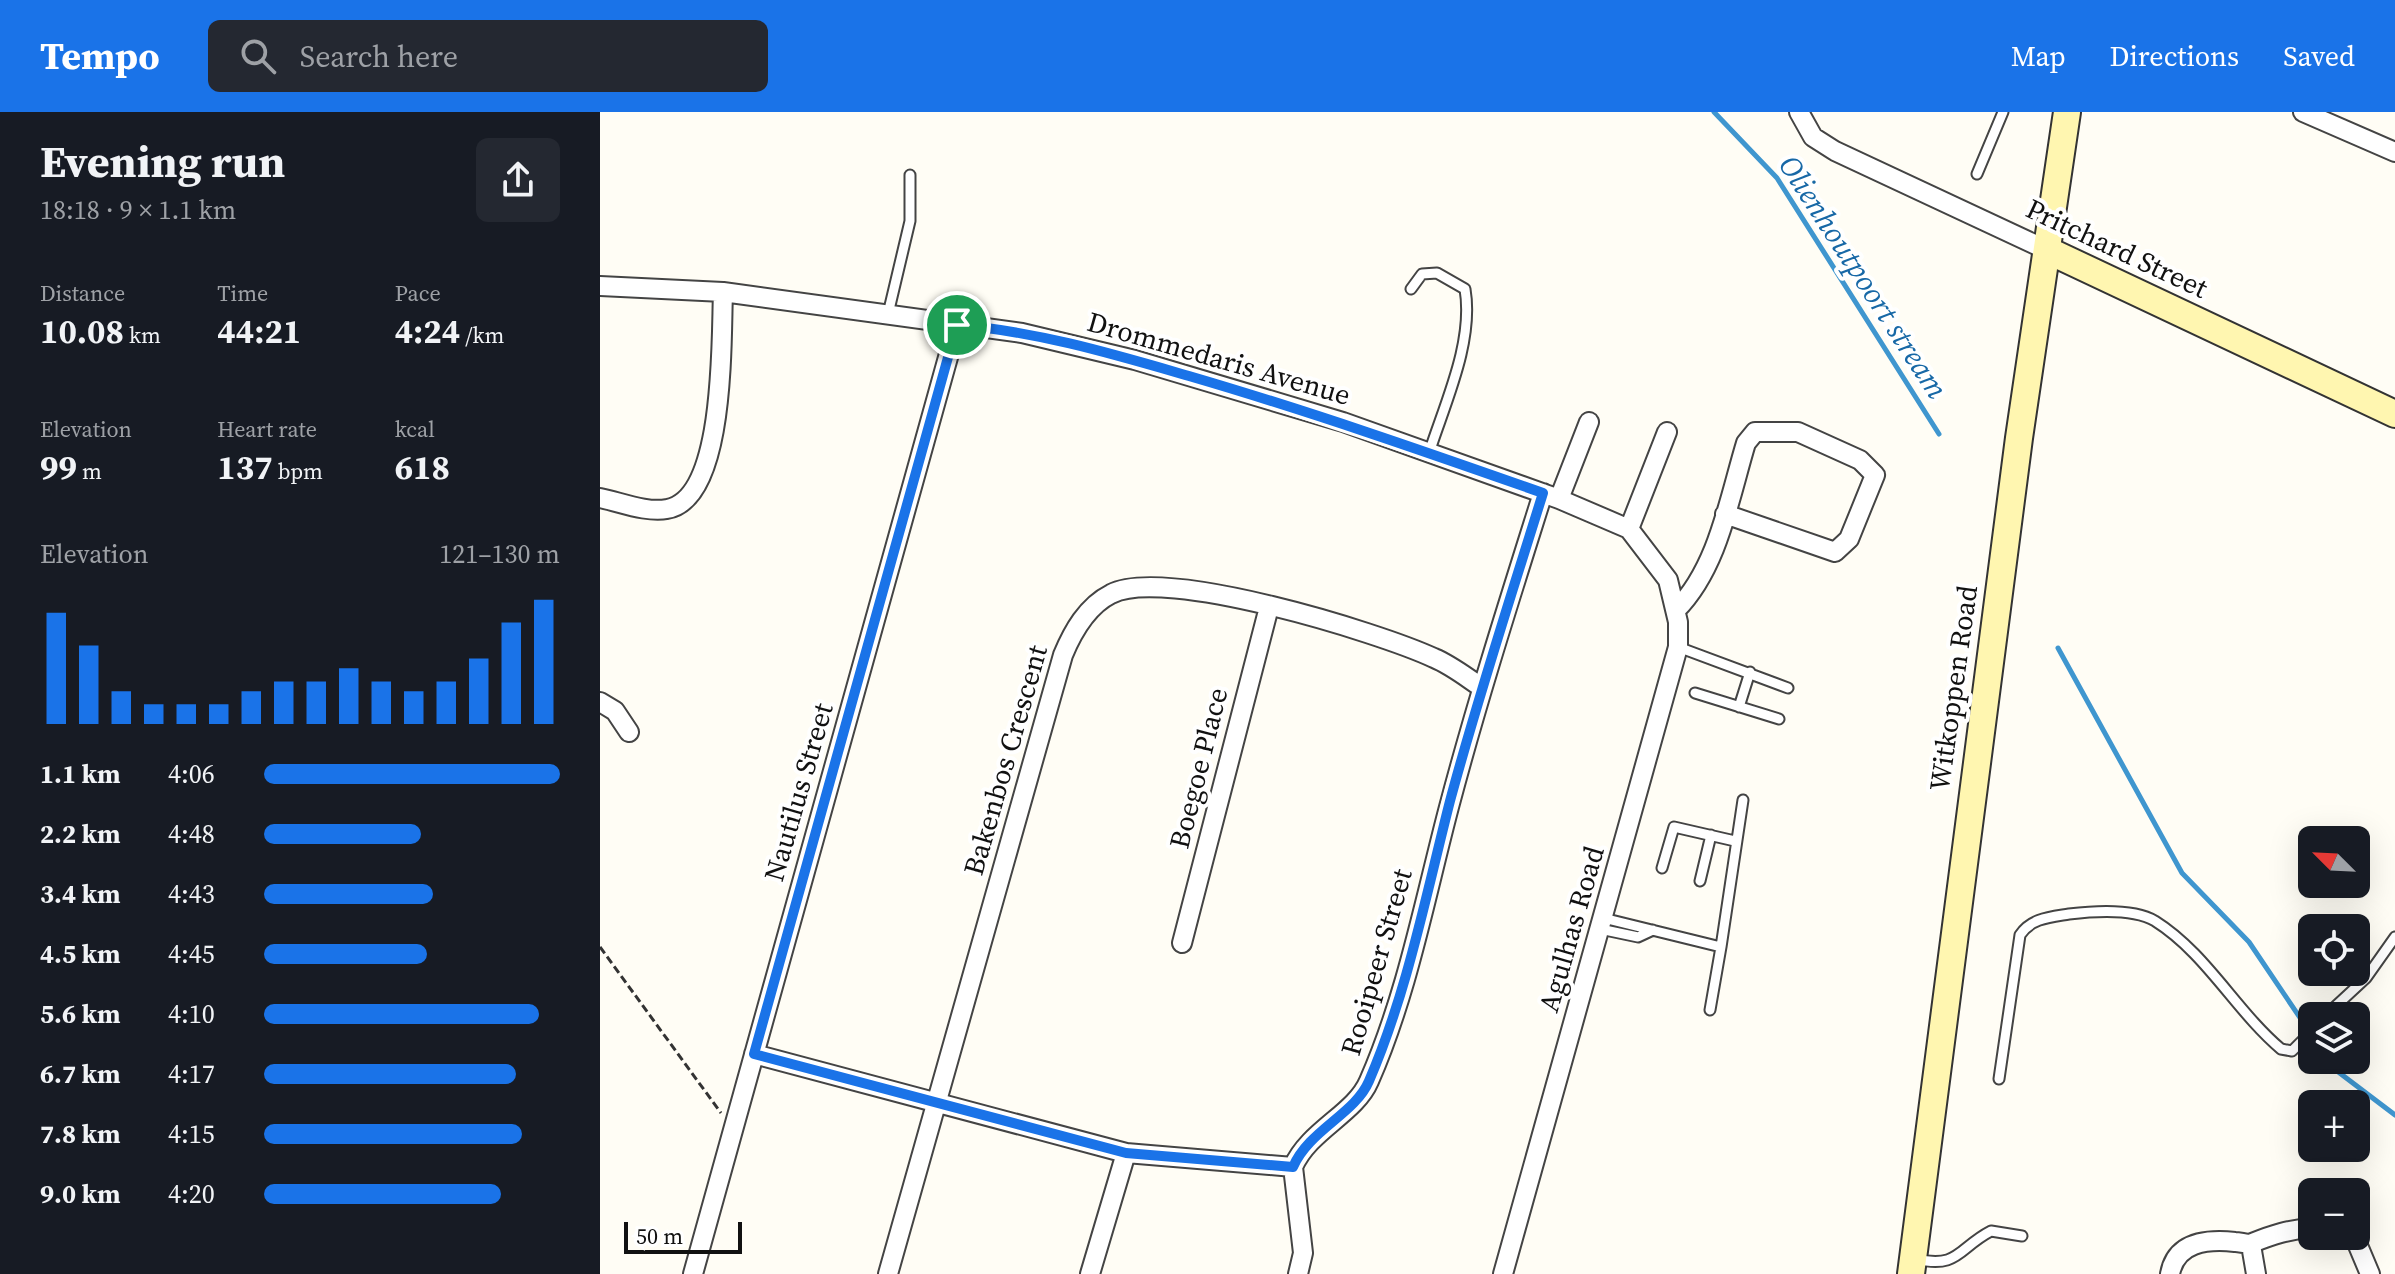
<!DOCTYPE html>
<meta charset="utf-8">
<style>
body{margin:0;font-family:"Source Serif 4",serif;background:#242831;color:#f1f3f6;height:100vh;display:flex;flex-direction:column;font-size:30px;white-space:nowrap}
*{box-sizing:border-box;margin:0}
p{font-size:26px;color:#9ea1a6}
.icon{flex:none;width:44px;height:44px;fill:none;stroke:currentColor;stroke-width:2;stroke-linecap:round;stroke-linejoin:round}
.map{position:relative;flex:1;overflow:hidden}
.details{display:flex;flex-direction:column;background:#171b24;width:600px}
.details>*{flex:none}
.needle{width:52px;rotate:294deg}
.controls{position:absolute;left:1698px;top:714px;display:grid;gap:16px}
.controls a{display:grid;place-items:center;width:72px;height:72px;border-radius:12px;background:#171b24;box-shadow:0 8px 32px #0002;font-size:40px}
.scale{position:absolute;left:24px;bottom:20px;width:118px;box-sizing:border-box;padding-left:8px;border:4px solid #111;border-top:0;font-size:22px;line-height:28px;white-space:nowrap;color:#111;-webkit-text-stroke:6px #fff;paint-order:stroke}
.pin{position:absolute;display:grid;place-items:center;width:68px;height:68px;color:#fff;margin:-34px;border:4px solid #fff;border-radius:50%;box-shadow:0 2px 8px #0007}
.round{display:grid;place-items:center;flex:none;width:84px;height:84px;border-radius:12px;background:#242831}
.headline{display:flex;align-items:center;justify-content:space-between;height:136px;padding:0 40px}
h1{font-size:44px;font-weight:700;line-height:60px}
.figures{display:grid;grid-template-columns:repeat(3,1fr);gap:12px;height:136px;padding:8px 40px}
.figures div{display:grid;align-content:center}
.figures b{font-size:34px;font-weight:700}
.figures small{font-size:22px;font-weight:400}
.figures p{font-size:22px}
.chart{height:224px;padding:16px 40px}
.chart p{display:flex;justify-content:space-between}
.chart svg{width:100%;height:144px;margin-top:8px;stroke:#1a73e8;stroke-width:6}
ul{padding:0 40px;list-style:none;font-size:26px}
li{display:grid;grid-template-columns:128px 96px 1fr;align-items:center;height:60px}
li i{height:20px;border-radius:10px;background:#1a73e8}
header{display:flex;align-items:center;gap:48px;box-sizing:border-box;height:112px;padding:0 40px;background:#1a73e8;color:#fff}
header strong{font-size:38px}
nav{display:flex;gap:44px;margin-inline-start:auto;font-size:28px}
.search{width:560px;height:72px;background:#242831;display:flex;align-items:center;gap:20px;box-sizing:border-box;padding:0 28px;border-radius:12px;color:#9ea1a6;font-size:30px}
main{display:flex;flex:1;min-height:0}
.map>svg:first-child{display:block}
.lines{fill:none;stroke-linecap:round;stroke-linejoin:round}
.stream{stroke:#3f96cf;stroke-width:5}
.lane-casing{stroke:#444;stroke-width:13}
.street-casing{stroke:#444;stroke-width:22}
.secondary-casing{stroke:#333;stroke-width:30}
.path{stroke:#333;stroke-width:3;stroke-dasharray:8 4;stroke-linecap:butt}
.lane{stroke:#fff;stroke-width:9}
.street{stroke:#fff;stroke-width:18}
.secondary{stroke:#fff6b0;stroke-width:26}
.route-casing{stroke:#fff;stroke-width:16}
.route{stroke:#1a73e8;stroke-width:10}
.labels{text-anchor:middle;stroke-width:8;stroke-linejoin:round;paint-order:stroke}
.street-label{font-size:28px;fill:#111;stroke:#fff}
.water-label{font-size:30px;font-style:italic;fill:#1768a6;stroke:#fff}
</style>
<header>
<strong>Tempo</strong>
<div class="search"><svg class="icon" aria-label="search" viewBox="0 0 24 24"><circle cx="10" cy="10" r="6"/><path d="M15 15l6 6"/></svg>Search here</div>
<nav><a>Map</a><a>Directions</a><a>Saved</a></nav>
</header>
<main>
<section class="details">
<div class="headline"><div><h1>Evening run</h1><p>18:18 · 9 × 1.1 km</p></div><a class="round"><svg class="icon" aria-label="share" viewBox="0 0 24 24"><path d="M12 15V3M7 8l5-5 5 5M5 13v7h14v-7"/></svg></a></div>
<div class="figures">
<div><p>Distance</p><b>10.08<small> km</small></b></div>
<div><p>Time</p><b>44:21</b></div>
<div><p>Pace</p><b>4:24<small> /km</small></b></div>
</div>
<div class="figures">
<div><p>Elevation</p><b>99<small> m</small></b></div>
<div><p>Heart rate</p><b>137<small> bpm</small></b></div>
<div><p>kcal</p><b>618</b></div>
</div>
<div class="chart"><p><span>Elevation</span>121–130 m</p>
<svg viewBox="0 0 160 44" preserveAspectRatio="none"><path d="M5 44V10M15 44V20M25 44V34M35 44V38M45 44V38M55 44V38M65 44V34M75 44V31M85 44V31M95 44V27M105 44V31M115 44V34M125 44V31M135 44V24M145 44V13M155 44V6"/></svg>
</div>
<ul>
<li><b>1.1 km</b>4:06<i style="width:100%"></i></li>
<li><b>2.2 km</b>4:48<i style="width:53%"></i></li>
<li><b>3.4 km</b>4:43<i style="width:57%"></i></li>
<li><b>4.5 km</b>4:45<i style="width:55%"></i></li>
<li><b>5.6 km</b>4:10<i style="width:93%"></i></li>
<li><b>6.7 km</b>4:17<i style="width:85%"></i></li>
<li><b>7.8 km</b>4:15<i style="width:87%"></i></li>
<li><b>9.0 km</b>4:20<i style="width:80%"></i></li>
</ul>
</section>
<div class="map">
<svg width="1795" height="1162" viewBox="0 0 1795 1162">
<rect width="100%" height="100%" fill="#fffdf5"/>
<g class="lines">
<path class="stream" d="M1114 0 1177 66 1339 322
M1458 536 1582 761 1649 830 1711 922
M1729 948 1737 959 1795 1003"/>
<defs>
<path id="lane" d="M1377 62 1403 0
M811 177 822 162 837 161 865 177C874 230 845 291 829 341
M288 202 310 109V63
M1078 535 1188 576
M1095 581 1179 607
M1139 595 1150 560
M1062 756 1074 715 1135 729
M1100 769 1111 723
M1003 806 1121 835 1110 898
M1000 817 1038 825 1053 818
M1121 835 1143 688
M1725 904 1766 866 1795 825
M1399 967 1420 823C1431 806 1451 805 1469 802 1494 799 1533 796 1555 809 1606 841 1636 899 1681 937L1692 939 1712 919
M1316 1147C1359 1157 1358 1136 1391 1119L1422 1124"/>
<path id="street" d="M1199 0 1213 25 1235 39 1449 139
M1703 0 1795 40
M0 174 123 180 422 221 535 248 743 310 959 387 1029 417 1068 468 1078 510V535L903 1162
M0 386C20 390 47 401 67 397 126 387 121 226 123 180
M959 387 989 310
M1029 417 1067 320
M1076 498C1118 456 1129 387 1146 331L1155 320H1198L1260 348 1275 363 1249 427 1235 440 1125 402
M0 590 15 599 29 620
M582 831 669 495
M154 942 526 1041 693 1055C709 1018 755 1002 769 969 807 883 825 786 849 695 877 589 910 486 943 381
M693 1055 703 1141 698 1162
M1754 1124 1770 1162
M1651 1133 1656 1162
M93 1162 357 213
M288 1162 463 543C473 519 487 494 511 482 563 454 778 520 834 546 851 553 866 565 881 575
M490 1162 526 1041
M1570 1162C1576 1130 1607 1127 1635 1130 1641 1130 1648 1133 1652 1131 1672 1123 1690 1117 1712 1116"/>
<path id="secondary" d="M1449 139 1795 302
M1311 1162 1419 326 1467 0"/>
</defs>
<use href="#lane" class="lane-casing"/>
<use href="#street" class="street-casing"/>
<use href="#secondary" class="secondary-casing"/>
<path class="path" d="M0 835 121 1001"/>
<use href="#lane" class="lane"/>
<use href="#street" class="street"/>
<use href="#secondary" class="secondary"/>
</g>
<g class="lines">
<defs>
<path id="route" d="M357 213C436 219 513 242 589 264 709 299 826 340 943 381 911 484 878 585 850 689 826 783 807 881 769 969 755 1002 709 1018 693 1055L526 1041 154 942Z"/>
</defs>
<use href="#route" class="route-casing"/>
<use href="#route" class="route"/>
</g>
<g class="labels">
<g class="street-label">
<text transform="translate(1517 136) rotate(25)" y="10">Pritchard Street</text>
<text transform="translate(619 246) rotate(16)" y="10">Drommedaris Avenue</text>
<text transform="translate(1353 576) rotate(-82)" y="10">Witkoppen Road</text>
<text transform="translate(405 648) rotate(-74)" y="10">Bakenbos Crescent</text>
<text transform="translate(598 656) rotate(-76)" y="10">Boegoe Place</text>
<text transform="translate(198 680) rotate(-74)" y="10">Nautilus Street</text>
<text transform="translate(971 817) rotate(-74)" y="10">Agulhas Road</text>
<text transform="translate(776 850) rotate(-74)" y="10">Rooipeer Street</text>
</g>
<g class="water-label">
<text transform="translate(1263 165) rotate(57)" y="10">Olienhoutpoort stream</text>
</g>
</g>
</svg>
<div class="controls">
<a><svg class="needle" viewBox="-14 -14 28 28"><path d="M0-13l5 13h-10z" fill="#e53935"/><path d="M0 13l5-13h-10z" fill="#9ea1a6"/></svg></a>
<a><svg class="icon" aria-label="locate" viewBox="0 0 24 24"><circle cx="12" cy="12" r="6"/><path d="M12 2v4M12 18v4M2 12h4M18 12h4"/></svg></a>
<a><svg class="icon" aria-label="layers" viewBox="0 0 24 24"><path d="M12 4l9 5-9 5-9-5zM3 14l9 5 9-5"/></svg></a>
<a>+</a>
<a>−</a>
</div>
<div class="scale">50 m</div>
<div class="pin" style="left:357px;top:213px;background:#1e9e55"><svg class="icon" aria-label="arrive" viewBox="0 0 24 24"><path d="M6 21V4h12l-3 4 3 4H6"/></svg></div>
</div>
</main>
